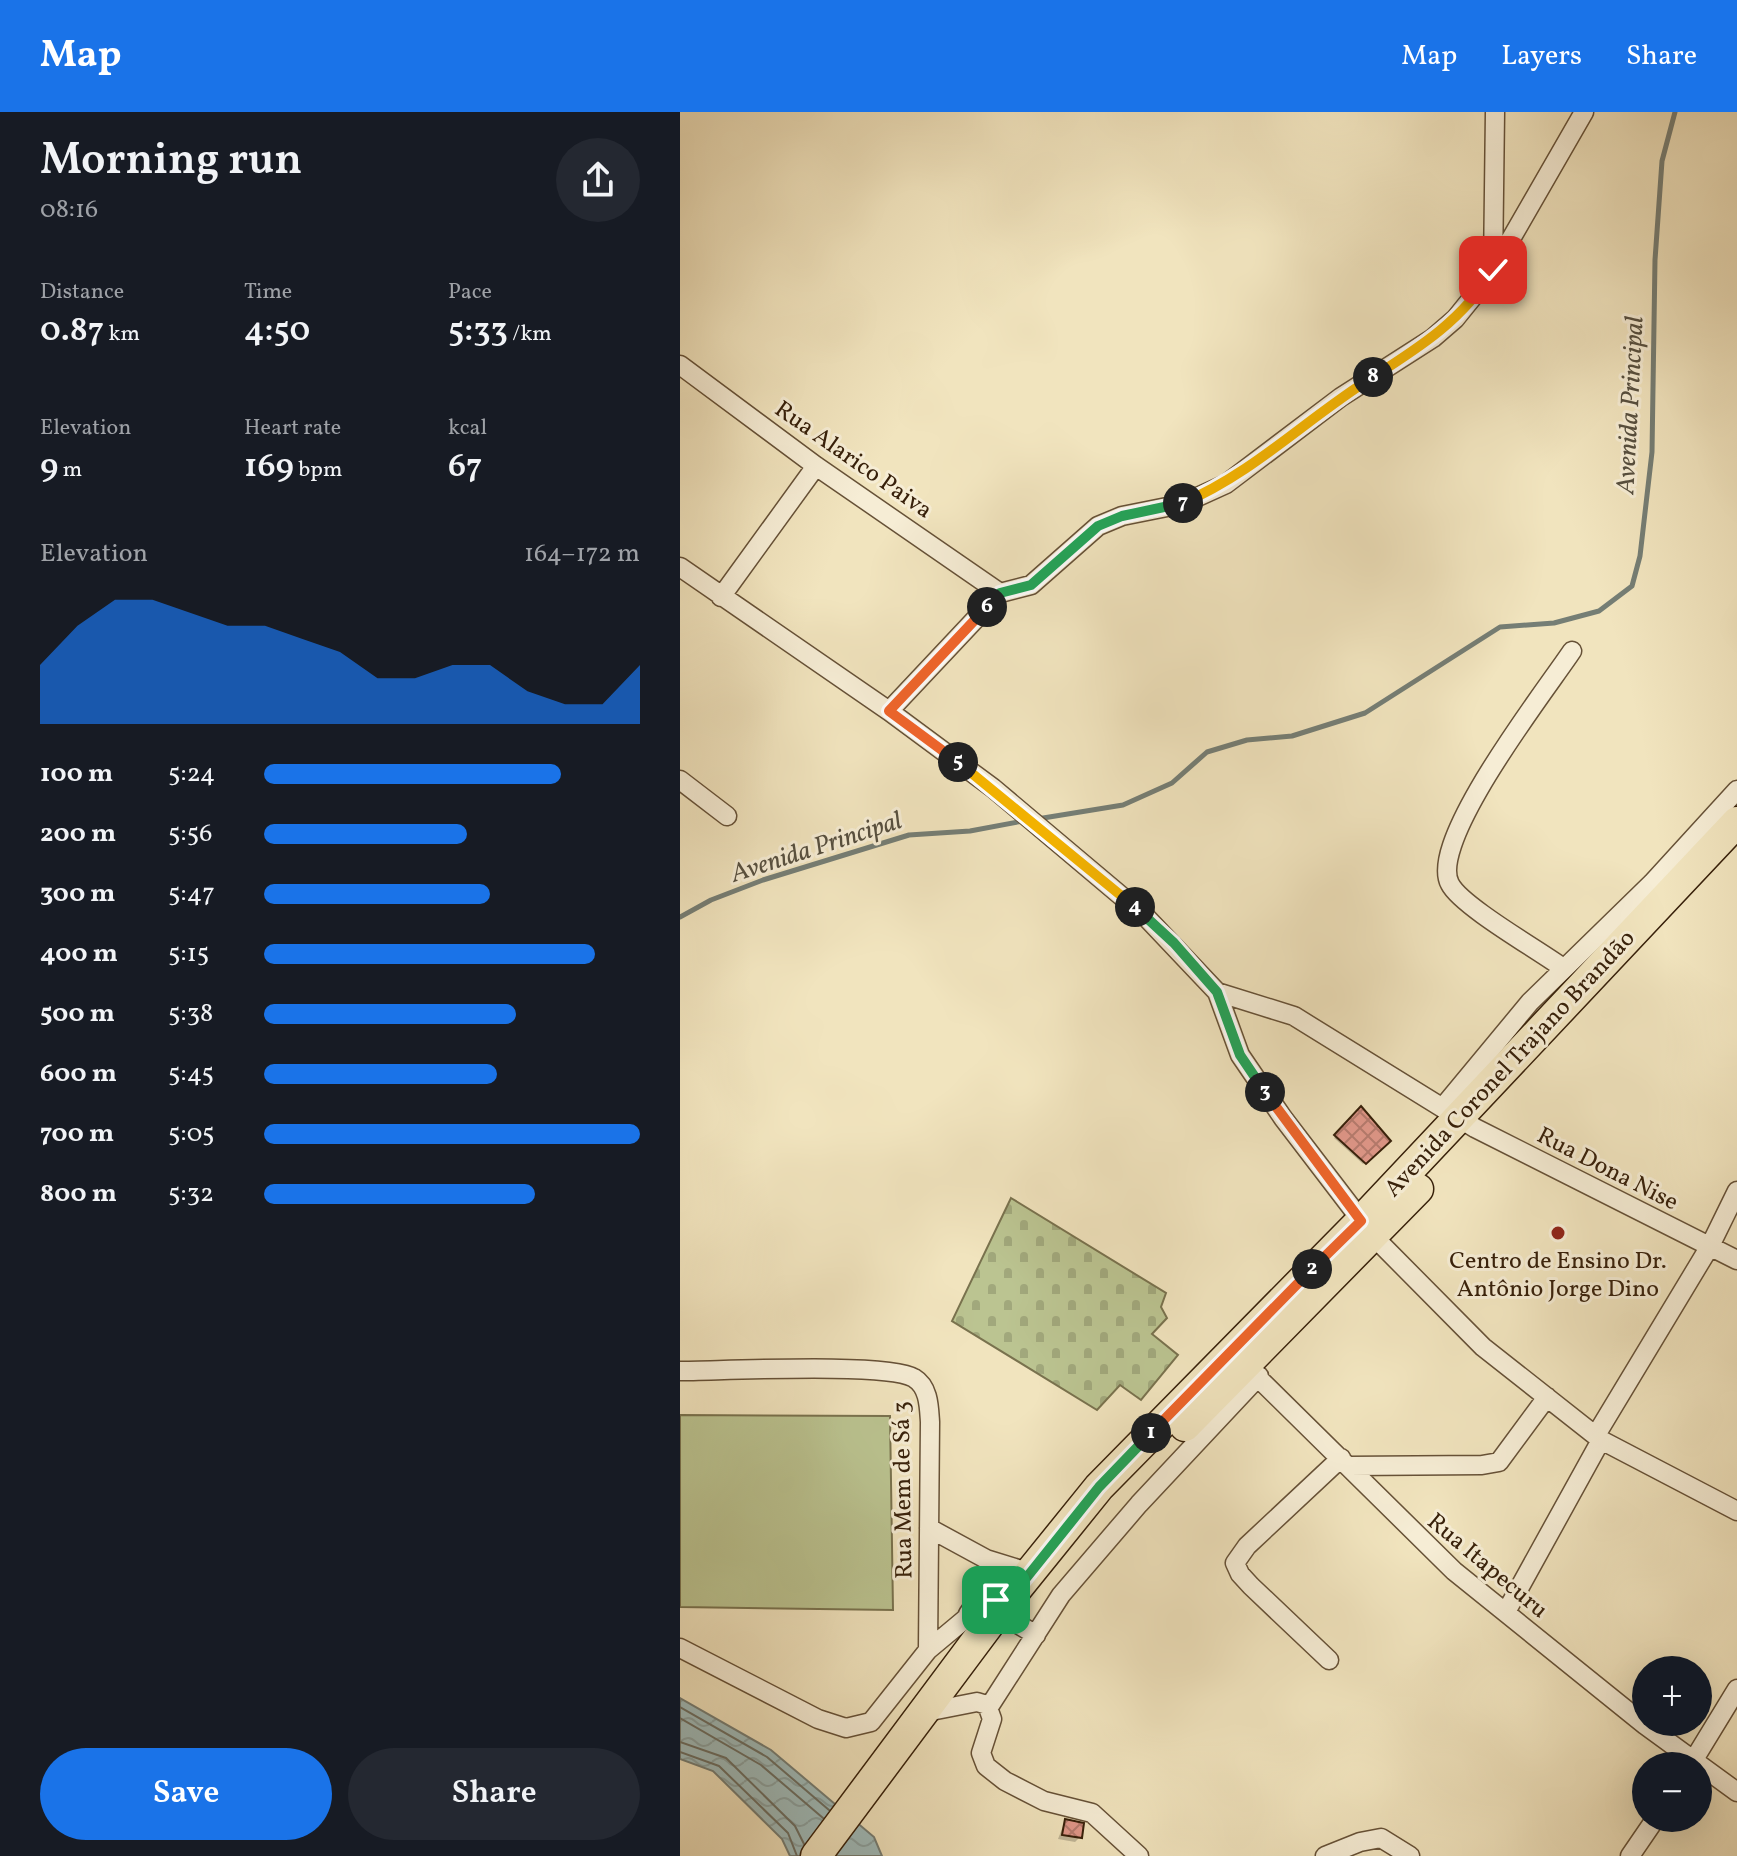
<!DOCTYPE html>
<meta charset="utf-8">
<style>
body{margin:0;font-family:Vollkorn,serif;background:#242831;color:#f1f3f6;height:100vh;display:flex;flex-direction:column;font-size:30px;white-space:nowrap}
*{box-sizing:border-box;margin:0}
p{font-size:26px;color:#9ea1a6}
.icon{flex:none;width:44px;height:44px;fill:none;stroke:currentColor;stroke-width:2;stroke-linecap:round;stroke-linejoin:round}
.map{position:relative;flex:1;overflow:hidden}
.drawer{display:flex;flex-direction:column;background:#171b24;width:680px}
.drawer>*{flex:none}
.buttons{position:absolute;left:952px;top:1544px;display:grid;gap:16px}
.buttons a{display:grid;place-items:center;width:80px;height:80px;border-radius:50%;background:#171b24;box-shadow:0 8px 32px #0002;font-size:40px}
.pin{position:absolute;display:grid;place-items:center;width:68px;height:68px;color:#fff;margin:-34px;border-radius:16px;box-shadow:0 4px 12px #0006}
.km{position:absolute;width:40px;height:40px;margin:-20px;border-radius:50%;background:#222;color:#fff;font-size:22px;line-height:40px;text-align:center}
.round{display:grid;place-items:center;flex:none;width:84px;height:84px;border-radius:42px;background:#242831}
.overview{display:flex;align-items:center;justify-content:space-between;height:136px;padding:0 40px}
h1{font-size:44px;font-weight:600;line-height:60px}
.stats{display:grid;grid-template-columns:repeat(3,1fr);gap:12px;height:136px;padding:8px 40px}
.stats div{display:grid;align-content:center}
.stats b{font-size:34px;font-weight:600}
.stats small{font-size:22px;font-weight:400}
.stats p{font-size:22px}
.chart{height:224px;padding:16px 40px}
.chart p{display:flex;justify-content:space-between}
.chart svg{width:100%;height:144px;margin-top:8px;fill:#1a73e8;opacity:.7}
.action{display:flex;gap:16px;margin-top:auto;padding:16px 40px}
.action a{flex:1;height:92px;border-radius:48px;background:#1a73e8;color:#fff;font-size:32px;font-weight:600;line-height:92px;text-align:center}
.action a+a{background:#242831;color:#f1f3f6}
ul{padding:0 40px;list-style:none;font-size:26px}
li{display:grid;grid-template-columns:128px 96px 1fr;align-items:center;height:60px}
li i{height:20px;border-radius:10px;background:#1a73e8}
header{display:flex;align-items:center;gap:48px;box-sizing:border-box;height:112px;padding:0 40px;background:#1a73e8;color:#fff}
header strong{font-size:38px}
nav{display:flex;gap:44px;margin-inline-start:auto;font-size:28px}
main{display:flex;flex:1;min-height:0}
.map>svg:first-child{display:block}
.cemetery{fill:url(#cemetery-stones);stroke:#79724e;stroke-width:2}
.green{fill:#bbc491;stroke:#79724e;stroke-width:2}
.water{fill:url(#water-waves);stroke:#757e75;stroke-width:2}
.shadow{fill:#0003}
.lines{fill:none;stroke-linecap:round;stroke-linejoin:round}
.shore{stroke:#6b6e63;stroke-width:2}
.stream{stroke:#757e75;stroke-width:5}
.building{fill:url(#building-cross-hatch);stroke:#37200a;stroke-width:2}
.street-casing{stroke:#665137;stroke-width:21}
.primary-casing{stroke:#37200a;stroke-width:33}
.street{stroke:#f6edd5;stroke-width:18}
.primary{stroke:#f1e4be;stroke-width:30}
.split-1-casing{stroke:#fff;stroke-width:16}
.split-2-casing{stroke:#fff;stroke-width:16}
.split-3-casing{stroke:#fff;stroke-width:16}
.split-4-casing{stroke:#fff;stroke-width:16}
.split-5-casing{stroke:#fff;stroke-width:16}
.split-6-casing{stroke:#fff;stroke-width:16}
.split-7-casing{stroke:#fff;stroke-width:16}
.split-8-casing{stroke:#fff;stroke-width:16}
.split-9-casing{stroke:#fff;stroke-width:16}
.split-1{stroke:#22a559;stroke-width:10}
.split-2{stroke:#f0652b;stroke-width:10}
.split-3{stroke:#f0652b;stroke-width:10}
.split-4{stroke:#22a559;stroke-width:10}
.split-5{stroke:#f5b400;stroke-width:10}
.split-6{stroke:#f0652b;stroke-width:10}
.split-7{stroke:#22a559;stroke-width:10}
.split-8{stroke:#f5b400;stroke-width:10}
.split-9{stroke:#f5b400;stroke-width:10}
.poi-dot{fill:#8f2418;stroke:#f6edd5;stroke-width:3}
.labels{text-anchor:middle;stroke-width:6;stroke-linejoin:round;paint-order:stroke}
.street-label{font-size:24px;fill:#37200a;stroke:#f6edd5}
.poi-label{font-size:24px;fill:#37200a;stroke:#f6edd5}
.water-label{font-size:26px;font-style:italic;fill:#564f3f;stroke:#f6edd5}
</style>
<header>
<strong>Map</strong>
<nav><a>Map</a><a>Layers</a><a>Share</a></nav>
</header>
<main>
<section class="drawer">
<div class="overview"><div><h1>Morning run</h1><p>08:16</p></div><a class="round"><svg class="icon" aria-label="share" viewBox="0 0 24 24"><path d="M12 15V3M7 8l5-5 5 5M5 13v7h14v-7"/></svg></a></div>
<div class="stats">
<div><p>Distance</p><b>0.87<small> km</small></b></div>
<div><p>Time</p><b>4:50</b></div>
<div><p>Pace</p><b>5:33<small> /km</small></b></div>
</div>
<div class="stats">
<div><p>Elevation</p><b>9<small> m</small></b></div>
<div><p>Heart rate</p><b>169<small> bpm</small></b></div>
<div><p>kcal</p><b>67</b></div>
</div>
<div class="chart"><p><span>Elevation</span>164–172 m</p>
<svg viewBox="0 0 160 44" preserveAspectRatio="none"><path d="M0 44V26L10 14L20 6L30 6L40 10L50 14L60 14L70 18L80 22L90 30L100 30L110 26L120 26L130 34L140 38L150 38L160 26V44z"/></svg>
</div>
<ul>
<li><b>100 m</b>5:24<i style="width:79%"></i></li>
<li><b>200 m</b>5:56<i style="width:54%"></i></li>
<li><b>300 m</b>5:47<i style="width:60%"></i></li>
<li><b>400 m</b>5:15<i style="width:88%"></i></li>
<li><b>500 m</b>5:38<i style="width:67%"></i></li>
<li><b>600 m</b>5:45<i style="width:62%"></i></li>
<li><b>700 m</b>5:05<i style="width:100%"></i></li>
<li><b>800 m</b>5:32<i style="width:72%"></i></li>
</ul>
<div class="action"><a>Save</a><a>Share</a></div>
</section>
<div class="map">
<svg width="1057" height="1744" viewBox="0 0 1057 1744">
<defs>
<pattern id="cemetery-stones" width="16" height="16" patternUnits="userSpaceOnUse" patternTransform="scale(2)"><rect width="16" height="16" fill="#bbc491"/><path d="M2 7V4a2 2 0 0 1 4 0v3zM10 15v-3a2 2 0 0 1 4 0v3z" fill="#a1a87c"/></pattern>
<pattern id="water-waves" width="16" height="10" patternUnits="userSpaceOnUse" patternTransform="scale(2)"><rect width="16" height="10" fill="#9fbcbc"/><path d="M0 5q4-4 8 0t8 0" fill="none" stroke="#8aa1a0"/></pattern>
<pattern id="building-cross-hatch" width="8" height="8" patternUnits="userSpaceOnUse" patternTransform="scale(2)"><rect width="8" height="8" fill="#e09789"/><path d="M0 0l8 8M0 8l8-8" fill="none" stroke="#b67b6e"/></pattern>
</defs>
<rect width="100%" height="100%" fill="#f1e4be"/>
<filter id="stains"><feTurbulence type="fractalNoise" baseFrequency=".0025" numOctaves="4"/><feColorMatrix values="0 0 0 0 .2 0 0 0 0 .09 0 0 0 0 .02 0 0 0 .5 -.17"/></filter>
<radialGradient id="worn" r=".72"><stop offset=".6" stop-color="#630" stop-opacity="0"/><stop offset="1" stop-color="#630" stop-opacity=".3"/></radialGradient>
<path class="cemetery" d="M331 1086 486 1181 481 1195 487 1206 472 1222 498 1243 461 1288 440 1273 417 1298 272 1209Z"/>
<path class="green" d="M0 1303 210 1304 213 1498 0 1495Z"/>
<path class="water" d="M0 1586 91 1638 194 1725 202 1744H110L102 1727 33 1659 0 1647Z"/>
<path class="shadow" d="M681 997 709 1029 683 1052 654 1026Z
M385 1709 400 1725 395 1730 378 1727Z"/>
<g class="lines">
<path class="shore" d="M0 1595 87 1645 149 1698
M0 1606 81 1653 143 1706
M0 1630 46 1646 115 1714 124 1732
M0 1640 39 1654 108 1721 117 1744"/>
<path class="stream" d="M357 707 443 693 492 671 527 640 567 628 612 624 685 601 820 515 874 511 919 499 952 474 960 444 972 340 975 148 982 49 995 0
M0 805 31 788 83 768 229 723 290 719 343 709"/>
</g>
<path class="building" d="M681 994 711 1029 686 1052 654 1023Z
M385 1707 404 1711 402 1726 382 1723Z"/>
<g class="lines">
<defs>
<path id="street" d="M813 158 815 0
M0 253 136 354 320 481
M0 455 209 599 313 676 465 804 537 880 614 904 795 1016 1057 1148
M320 481 351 473 418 414 442 404 502 392 546 372 661 285 753 226 775 207 809 165 904 0
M41 485 136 354
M209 599 320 481
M0 668 47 704
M883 856C860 839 781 794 770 772 747 730 866 578 892 539
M537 880 560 943 603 1006 694 1125 803 1235 921 1328 1057 1399
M763 995 850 890 972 771 1057 678
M558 1246 774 1459 965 1613 1057 1680
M0 1259C39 1259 209 1250 234 1266 249 1275 249 1295 250 1310L248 1538
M916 1323 1030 1134 1057 1079
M669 1354 802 1353 819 1350 867 1285
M249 1416 306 1447 351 1461
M318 1500 356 1523
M826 1500 921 1328
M288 1502 321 1454
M0 1536 138 1607 166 1616 191 1610 248 1538 284 1508 321 1485
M649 1548 571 1474 560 1462 555 1451 567 1434 661 1346
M309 1595 381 1483 459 1392 579 1264
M246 1600 297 1590 307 1593 312 1607 301 1641 306 1654 325 1669 364 1689 412 1701 459 1744
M1010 1654 1057 1577
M645 1744 680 1730 701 1726 730 1744
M950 1744 976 1706"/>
<path id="primary" d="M505 1314 738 1077
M136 1744 318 1500 419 1375 681 1109 1057 710"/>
</defs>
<use href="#street" class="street-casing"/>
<use href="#primary" class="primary-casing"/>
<use href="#street" class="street"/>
<use href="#primary" class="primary"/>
</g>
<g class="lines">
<defs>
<path id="split-1" d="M316 1488 343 1470 419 1375 471 1321"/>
<path id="split-2" d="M471 1321 632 1157"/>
<path id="split-3" d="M585 980 681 1109 632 1157"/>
<path id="split-4" d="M455 795 494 831 537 880 560 943 585 980"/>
<path id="split-5" d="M278 650 455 795"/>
<path id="split-6" d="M278 650 209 599 307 495"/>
<path id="split-7" d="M307 495 320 481 351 473 418 414 442 404 503 391"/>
<path id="split-8" d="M503 391C575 360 627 306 693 265"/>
<path id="split-9" d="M693 265C740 235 784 207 813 158"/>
</defs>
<use href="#split-1" class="split-1-casing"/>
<use href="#split-2" class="split-2-casing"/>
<use href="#split-3" class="split-3-casing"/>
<use href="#split-4" class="split-4-casing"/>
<use href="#split-5" class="split-5-casing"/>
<use href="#split-6" class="split-6-casing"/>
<use href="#split-7" class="split-7-casing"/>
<use href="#split-8" class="split-8-casing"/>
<use href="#split-9" class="split-9-casing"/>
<use href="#split-1" class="split-1"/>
<use href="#split-2" class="split-2"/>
<use href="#split-3" class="split-3"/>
<use href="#split-4" class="split-4"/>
<use href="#split-5" class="split-5"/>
<use href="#split-6" class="split-6"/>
<use href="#split-7" class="split-7"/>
<use href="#split-8" class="split-8"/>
<use href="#split-9" class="split-9"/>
</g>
<circle class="poi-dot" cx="878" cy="1121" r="8"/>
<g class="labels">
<g class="street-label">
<text transform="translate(174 347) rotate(35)" y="8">Rua Alarico Paiva</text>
<text transform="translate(829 951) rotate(-47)" y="8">Avenida Coronel Trajano Brandão</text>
<text transform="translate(928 1056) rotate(27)" y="8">Rua Dona Nise</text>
<text transform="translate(222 1378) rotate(-91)" y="8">Rua Mem de Sá 3</text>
<text transform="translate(808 1453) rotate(40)" y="8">Rua Itapecuru</text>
</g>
<g class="poi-label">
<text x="878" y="1156">Centro de Ensino Dr.<tspan x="878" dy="28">Antônio Jorge Dino</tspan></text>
</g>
<g class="water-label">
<text transform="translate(949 293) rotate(-87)" y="9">Avenida Principal</text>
<text transform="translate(136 734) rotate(-18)" y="9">Avenida Principal</text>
</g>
</g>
<rect width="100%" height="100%" filter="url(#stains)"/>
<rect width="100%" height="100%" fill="url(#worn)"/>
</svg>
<div class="buttons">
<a>+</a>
<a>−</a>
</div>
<div class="pin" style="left:316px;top:1488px;background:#1e9e55"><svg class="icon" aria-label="arrive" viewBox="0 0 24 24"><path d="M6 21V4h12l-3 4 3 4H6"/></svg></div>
<div class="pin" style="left:813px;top:158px;background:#d93025"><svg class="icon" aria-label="check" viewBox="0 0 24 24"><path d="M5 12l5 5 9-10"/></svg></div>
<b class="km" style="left:471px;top:1321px">1</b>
<b class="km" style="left:632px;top:1157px">2</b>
<b class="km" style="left:585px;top:980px">3</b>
<b class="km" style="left:455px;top:795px">4</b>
<b class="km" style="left:278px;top:650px">5</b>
<b class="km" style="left:307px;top:495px">6</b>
<b class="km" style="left:503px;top:391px">7</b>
<b class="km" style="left:693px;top:265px">8</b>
</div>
</main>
